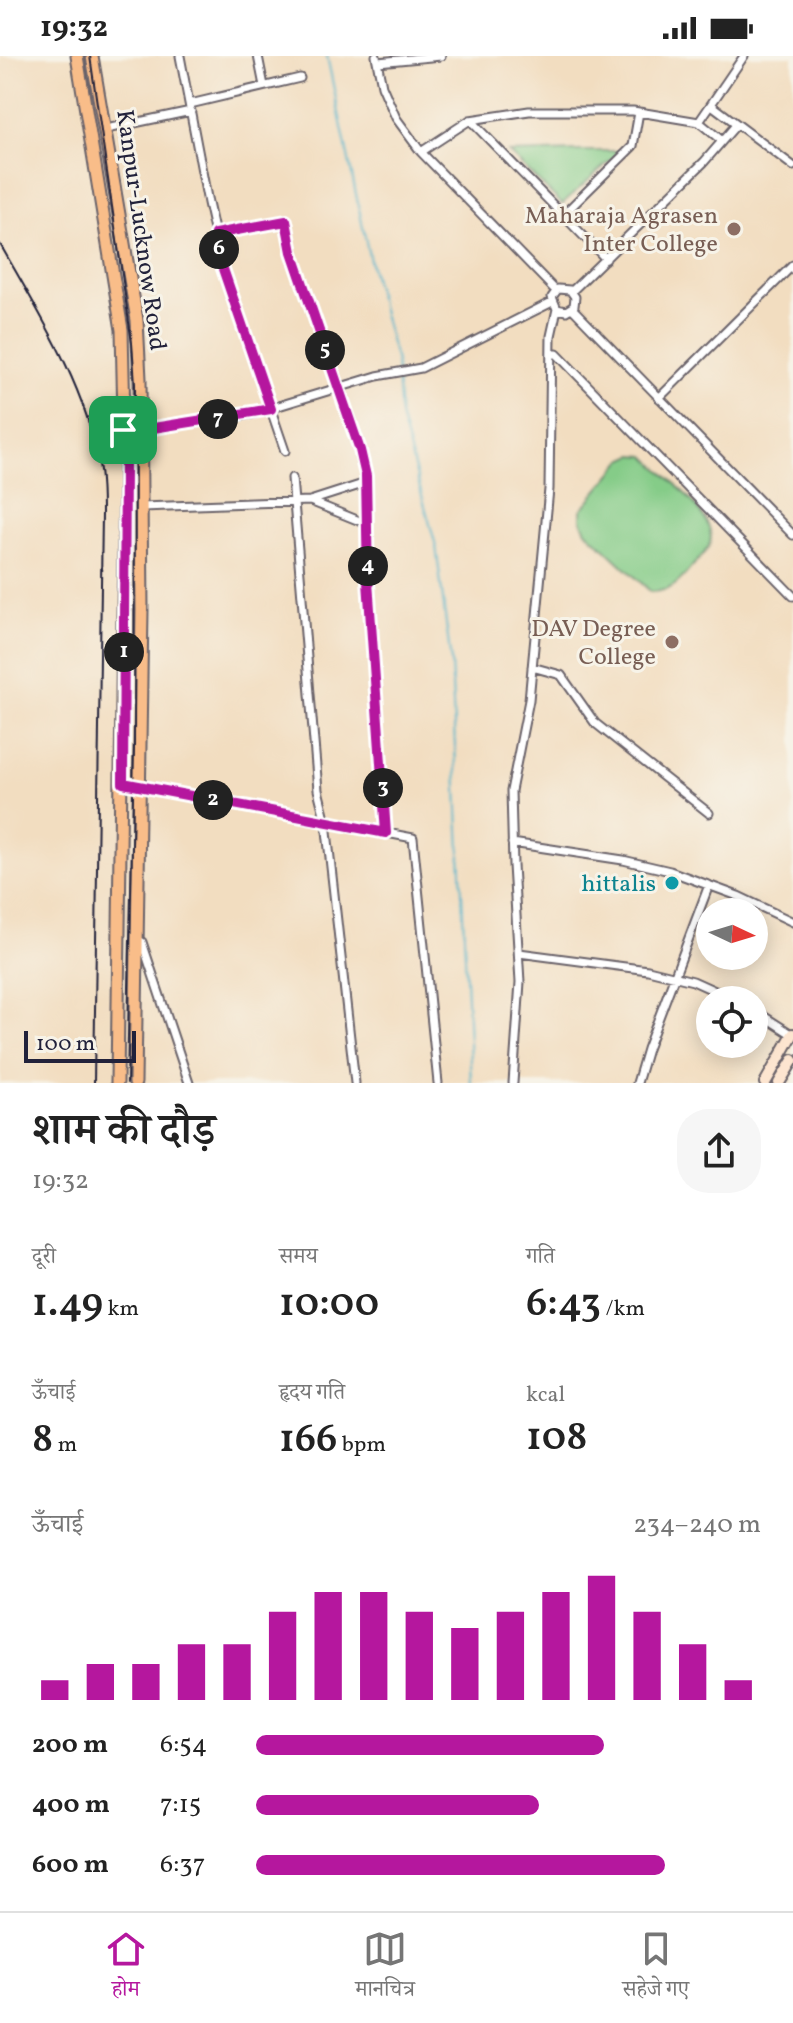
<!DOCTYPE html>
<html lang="hi">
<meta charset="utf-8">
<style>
body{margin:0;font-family:Vollkorn,"Noto Serif Devanagari",serif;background:#f6f6f6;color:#222;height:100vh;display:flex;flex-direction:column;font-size:30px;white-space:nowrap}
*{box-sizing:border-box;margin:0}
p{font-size:26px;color:#767676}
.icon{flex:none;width:44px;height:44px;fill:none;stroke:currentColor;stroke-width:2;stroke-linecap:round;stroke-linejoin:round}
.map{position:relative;height:1027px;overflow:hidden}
.panel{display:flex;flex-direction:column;background:#fff;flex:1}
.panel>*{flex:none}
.needle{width:52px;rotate:94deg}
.controls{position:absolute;left:696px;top:842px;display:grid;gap:16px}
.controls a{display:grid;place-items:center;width:72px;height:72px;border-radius:50%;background:#fff;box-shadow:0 4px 20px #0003;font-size:40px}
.scale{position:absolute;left:24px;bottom:20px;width:112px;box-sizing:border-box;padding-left:8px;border:4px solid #22223b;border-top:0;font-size:22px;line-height:28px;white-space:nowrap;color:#22223b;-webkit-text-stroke:6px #f7f3e8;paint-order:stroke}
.pin{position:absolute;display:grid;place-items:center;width:68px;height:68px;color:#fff;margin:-34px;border-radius:16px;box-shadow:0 4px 12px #0006}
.km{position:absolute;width:40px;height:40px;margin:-20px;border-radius:50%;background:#222;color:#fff;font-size:22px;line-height:40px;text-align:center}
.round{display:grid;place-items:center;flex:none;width:84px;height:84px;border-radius:32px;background:#f6f6f6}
.overview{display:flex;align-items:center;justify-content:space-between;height:136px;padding:0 32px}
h1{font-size:44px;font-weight:600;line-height:60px}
.figures{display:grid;grid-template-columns:repeat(3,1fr);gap:12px;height:136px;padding:8px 32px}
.figures div{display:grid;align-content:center}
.figures b{font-size:40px;font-weight:600}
.figures small{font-size:22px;font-weight:400}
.figures p{font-size:22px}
.chart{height:224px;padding:16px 32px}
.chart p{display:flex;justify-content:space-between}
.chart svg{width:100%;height:144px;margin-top:8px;stroke:#b5179e;stroke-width:6}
ul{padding:0 32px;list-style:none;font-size:26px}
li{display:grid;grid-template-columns:128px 96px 1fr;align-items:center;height:60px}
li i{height:20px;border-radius:10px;background:#b5179e}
.status{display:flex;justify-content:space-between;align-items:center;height:56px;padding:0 40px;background:#fff;direction:ltr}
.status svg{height:22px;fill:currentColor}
.tab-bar{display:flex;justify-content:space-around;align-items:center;height:112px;border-top:2px solid #e0e0e0;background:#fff;font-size:22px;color:#767676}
.tab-bar a{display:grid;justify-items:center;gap:4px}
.tab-bar .active{color:#b5179e}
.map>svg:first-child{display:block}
.green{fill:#85cc88;stroke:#547762;stroke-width:2}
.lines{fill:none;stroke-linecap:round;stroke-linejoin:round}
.stream{stroke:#4ab1c9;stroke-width:2}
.minor-casing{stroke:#6b636a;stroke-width:11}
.secondary-casing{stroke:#6b636a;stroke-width:14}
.primary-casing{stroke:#6b636a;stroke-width:15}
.minor{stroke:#fff;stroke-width:7}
.secondary{stroke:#fde5d0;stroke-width:10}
.primary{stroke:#f9bd89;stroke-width:11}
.rail{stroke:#22223b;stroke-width:2}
.route-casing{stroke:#fff;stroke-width:16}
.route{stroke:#b5179e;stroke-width:10}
.education-dot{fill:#8d6e63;stroke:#f7f3e8;stroke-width:3}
.culture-dot{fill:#0f9aa8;stroke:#f7f3e8;stroke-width:3}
.labels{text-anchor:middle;stroke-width:6;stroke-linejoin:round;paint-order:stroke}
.education-label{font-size:24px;fill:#785e54;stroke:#f7f3e8;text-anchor:end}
.street-label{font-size:24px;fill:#22223b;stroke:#f7f3e8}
.culture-label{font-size:24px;fill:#0d838f;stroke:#f7f3e8;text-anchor:end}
</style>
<div class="status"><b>19:32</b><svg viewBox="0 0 49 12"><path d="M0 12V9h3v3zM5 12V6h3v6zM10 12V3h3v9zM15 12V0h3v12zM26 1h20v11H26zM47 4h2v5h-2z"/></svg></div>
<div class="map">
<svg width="793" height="1027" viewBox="0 0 793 1027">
<rect width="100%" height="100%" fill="#f7f3e8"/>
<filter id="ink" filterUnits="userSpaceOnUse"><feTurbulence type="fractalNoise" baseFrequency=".0125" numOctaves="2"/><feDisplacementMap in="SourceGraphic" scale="16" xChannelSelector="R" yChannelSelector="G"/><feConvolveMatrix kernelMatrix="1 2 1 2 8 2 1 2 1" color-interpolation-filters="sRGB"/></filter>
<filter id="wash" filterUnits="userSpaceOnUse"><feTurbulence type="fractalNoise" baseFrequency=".006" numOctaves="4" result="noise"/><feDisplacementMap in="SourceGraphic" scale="32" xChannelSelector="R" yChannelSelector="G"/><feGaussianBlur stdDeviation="1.8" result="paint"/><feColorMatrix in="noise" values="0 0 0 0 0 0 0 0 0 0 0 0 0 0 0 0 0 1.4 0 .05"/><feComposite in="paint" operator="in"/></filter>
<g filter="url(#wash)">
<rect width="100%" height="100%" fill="#f2ddc0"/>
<path class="green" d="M581 95H621L562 148 509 97Z
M634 399 646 400C664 419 718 460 710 487 708 496 697 504 691 512 679 527 672 535 651 536L586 475 581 464V454L623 404Z"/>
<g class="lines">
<path class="stream" d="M327 0 374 224 396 306 400 360 436 490 451 606 471 1027"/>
</g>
</g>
<g filter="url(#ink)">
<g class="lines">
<defs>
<path id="minor" d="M180 0 208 147 222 210 285 395
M258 0 264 30
M376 0 382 30 396 62 421 96 556 235
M378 6 441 0
M190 48 300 22
M713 50 793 110
M470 64 606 203
M699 66 744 0
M106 73 191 55
M421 96 470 64 529 55H633L699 66 721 84
M563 159 633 90 639 56
M215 178 286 165 292 196 360 394 366 420 368 526 386 777
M572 235 704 106 736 69
M572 252 793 479
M551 298H557L793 540
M659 342 793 209
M123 374H141L252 358 377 320 421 312 552 246
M292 422 318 734 326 766 355 1027
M310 445 367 468
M142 451 310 445 366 427
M532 611 561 619 595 667 709 757
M123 727 413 782 438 1027
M512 787 623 804 670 815 738 840 793 866
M138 884 142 886 189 1027
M519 897 648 914 693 925 735 944
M754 954 793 979
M513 1027 520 926 513 809 511 735 529 644 549 433 551 280 557 253 552 241 558 233 570 234 575 241 574 250 566 255 557 253
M637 1027 647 993 709 829"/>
<path id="secondary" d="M765 1027 793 978
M779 1027 793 1004"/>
<path id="primary" d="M77 0 122 274 125 407 117 1027
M92 0 137 264 140 323 142 554 135 1027"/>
</defs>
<use href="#minor" class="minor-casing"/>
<use href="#secondary" class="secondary-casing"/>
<use href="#primary" class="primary-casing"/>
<use href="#minor" class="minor"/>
<use href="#secondary" class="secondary"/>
<use href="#primary" class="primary"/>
<path class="rail" d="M90 0 132 287 135 327 134 693 127 1027
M0 188C39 257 85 329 99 408 102 424 102 441 102 458L94 1027"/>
</g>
</g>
<g class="lines" filter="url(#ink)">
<defs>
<path id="route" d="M286 165 292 196 360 394 366 420 368 526 386 777 123 727 125 407 123 374H141L271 353 222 210 215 178Z"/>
</defs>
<use href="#route" class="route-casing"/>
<use href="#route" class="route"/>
</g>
<g class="education-dot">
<circle cx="734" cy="173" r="8"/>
<circle cx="672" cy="586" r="8"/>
</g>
<circle class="culture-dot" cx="672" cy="827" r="8"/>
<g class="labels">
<g class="education-label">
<text x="718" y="167">Maharaja Agrasen<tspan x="718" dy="28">Inter College</tspan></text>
<text x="656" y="580">DAV Degree<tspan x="656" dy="28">College</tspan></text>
</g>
<g class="street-label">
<text transform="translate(142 174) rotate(82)" y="8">Kanpur-Lucknow Road</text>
</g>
<g class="culture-label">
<text x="656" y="835">hittalis</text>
</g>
</g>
</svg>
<div class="controls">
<a><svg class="needle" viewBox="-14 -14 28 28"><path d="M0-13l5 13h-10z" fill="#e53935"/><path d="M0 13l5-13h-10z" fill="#767676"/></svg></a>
<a><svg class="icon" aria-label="locate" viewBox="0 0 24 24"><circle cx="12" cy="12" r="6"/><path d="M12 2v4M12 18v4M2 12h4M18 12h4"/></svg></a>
</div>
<div class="scale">100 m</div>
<div class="pin" style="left:123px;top:374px;background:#1e9e55"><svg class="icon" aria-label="arrive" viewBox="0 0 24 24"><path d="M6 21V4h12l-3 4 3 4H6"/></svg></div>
<b class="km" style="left:124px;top:596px">1</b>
<b class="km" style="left:213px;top:744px">2</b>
<b class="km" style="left:383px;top:732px">3</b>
<b class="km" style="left:368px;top:510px">4</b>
<b class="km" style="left:325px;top:294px">5</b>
<b class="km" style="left:219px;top:193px">6</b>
<b class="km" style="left:218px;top:363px">7</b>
</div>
<section class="panel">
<div class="overview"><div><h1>शाम की दौड़</h1><p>19:32</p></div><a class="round"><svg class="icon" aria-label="share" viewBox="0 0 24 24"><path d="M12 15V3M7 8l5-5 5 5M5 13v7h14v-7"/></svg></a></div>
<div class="figures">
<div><p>दूरी</p><b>1.49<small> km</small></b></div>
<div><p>समय</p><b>10:00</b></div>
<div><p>गति</p><b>6:43<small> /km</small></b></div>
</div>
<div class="figures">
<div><p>ऊँचाई</p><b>8<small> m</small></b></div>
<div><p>हृदय गति</p><b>166<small> bpm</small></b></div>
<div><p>kcal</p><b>108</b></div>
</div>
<div class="chart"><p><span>ऊँचाई</span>234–240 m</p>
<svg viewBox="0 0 160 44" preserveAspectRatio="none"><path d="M5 44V38M15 44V33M25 44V33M35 44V27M45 44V27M55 44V17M65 44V11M75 44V11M85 44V17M95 44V22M105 44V17M115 44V11M125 44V6M135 44V17M145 44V27M155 44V38"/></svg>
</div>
<ul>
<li><b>200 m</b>6:54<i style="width:69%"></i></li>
<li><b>400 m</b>7:15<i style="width:56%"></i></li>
<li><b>600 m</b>6:37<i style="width:81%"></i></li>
</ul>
</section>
<nav class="tab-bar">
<a class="active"><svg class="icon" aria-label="home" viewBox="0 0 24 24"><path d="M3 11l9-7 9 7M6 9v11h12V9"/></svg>होम</a>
<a><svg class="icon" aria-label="map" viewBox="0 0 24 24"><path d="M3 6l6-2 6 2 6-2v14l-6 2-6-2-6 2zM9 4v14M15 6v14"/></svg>मानचित्र</a>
<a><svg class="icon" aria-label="saved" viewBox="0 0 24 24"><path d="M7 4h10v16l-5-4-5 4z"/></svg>सहेजे गए</a>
</nav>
